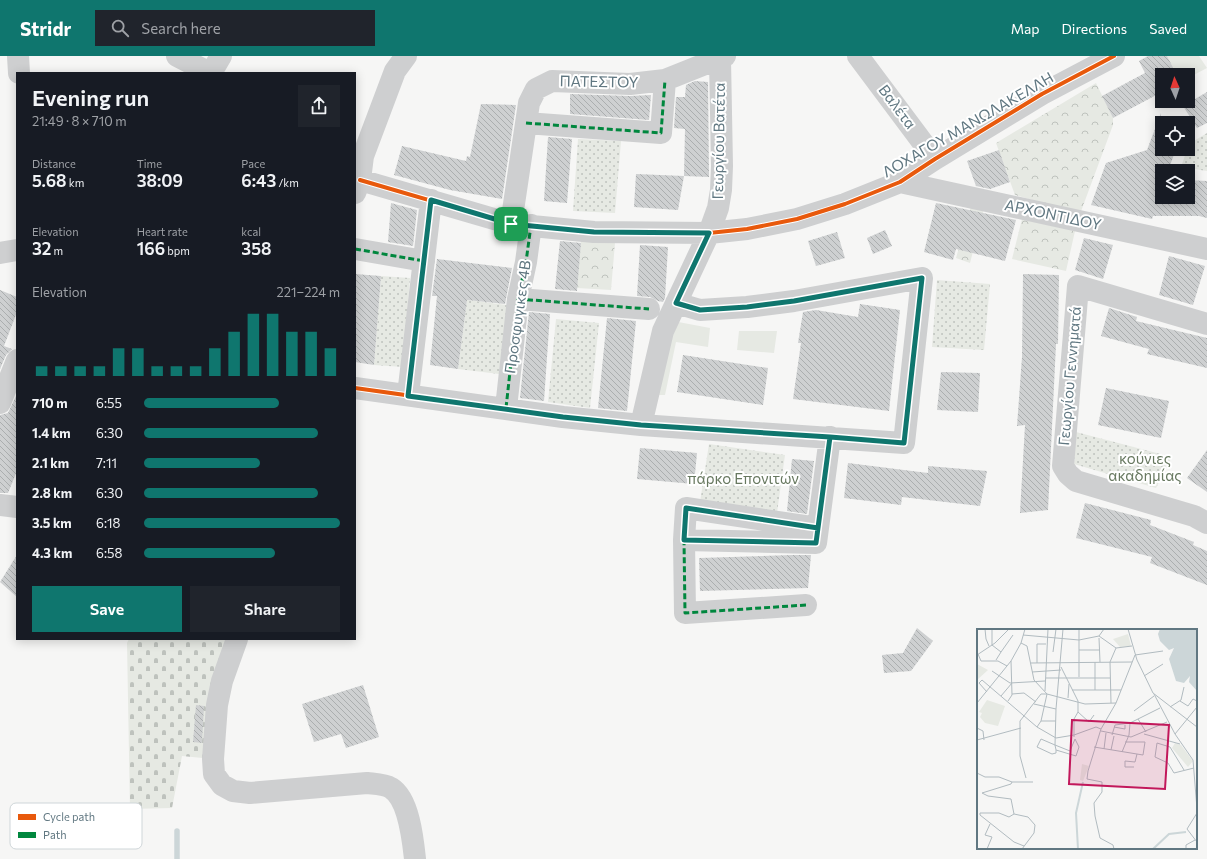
<!DOCTYPE html>
<meta charset="utf-8">
<style>
body{margin:0;font-family:Commissioner,sans-serif;background:#20242c;color:#f1f3f6;height:100vh;display:flex;flex-direction:column;font-size:15px;white-space:nowrap}
*{box-sizing:border-box;margin:0}
p{font-size:13px;color:#9ea1a6}
.icon{flex:none;width:22px;height:22px;fill:none;stroke:currentColor;stroke-width:2;stroke-linecap:round;stroke-linejoin:round}
.map{position:relative;flex:1;overflow:hidden}
.panel{position:absolute;left:16px;top:16px;width:340px;height:568px;display:flex;flex-direction:column;background:#171b24;border-radius:0px;box-shadow:0 2px 10px #0003}
.panel>*{flex:none}
.needle{width:26px;rotate:357deg}
.controls{position:absolute;left:1155px;top:12px;display:grid;gap:8px}
.controls a{display:grid;place-items:center;width:40px;height:40px;border-radius:0px;background:#171b24;box-shadow:0 2px 10px #0003;font-size:20px}
.pin{position:absolute;display:grid;place-items:center;width:34px;height:34px;color:#fff;margin:-17px;border-radius:8px;box-shadow:0 2px 6px #0006}
.round{display:grid;place-items:center;flex:none;width:42px;height:42px;border-radius:0px;background:#20242c}
.summary{display:flex;align-items:center;justify-content:space-between;height:68px;padding:0 16px}
h1{font-size:22px;font-weight:600;line-height:30px}
.figures{display:grid;grid-template-columns:repeat(3,1fr);gap:6px;height:68px;padding:4px 16px}
.figures div{display:grid;align-content:center}
.figures b{font-size:17px;font-weight:600}
.figures small{font-size:11px;font-weight:400}
.figures p{font-size:11px}
.chart{height:112px;padding:8px 16px}
.chart p{display:flex;justify-content:space-between}
.chart svg{width:100%;height:72px;margin-top:4px;stroke:#0f766e;stroke-width:6}
.action{display:flex;gap:8px;margin-top:auto;padding:8px 16px}
.action a{flex:1;height:46px;border-radius:0px;background:#0f766e;color:#fff;font-size:16px;font-weight:600;line-height:46px;text-align:center}
.action a+a{background:#20242c;color:#f1f3f6}
ul{padding:0 16px;list-style:none;font-size:13px}
li{display:grid;grid-template-columns:64px 48px 1fr;align-items:center;height:30px}
li i{height:10px;border-radius:5px;background:#0f766e}
header{display:flex;align-items:center;gap:24px;box-sizing:border-box;height:56px;padding:0 20px;background:#0f766e;color:#fff}
header strong{font-size:19px}
nav{display:flex;gap:22px;margin-inline-start:auto;font-size:14px}
.search{width:280px;height:36px;background:#20242c;display:flex;align-items:center;gap:10px;box-sizing:border-box;padding:0 14px;border-radius:0px;color:#9ea1a6;font-size:15px}
.map>svg:first-child{display:block}
.grass{fill:#e6e9e3}
.forest{fill:url(#forest-crowns)}
.cemetery{fill:url(#cemetery-stones)}
.park{fill:url(#park-dots)}
.lines{fill:none;stroke-linecap:round;stroke-linejoin:round}
.stream{stroke:#ccd6d8;stroke-width:5.5}
.building{fill:url(#building-back-hatch)}
.minor{stroke:#cecfd0;stroke-width:22}
.quiet{stroke:#00873e;stroke-width:3;stroke-dasharray:6 3;stroke-linecap:butt}
.cycleway-casing{stroke:#fff;stroke-width:6}
.cycleway{stroke:#e8590c;stroke-width:4}
.route-casing{stroke:#fff;stroke-width:8}
.route{stroke:#0f766e;stroke-width:5}
.labels{text-anchor:middle;stroke-width:4;stroke-linejoin:round;paint-order:stroke}
.street-label{font-size:15px;fill:#607781;stroke:#fff}
.park-label{font-size:15px;fill:#67785f;stroke:#fff}
.inset-river{fill:none;stroke:#ccd6d8;stroke-width:2}
.inset-road{fill:none;stroke:#b1bbc0;stroke-width:1}
.view{fill:#c2185b;fill-opacity:0.15;stroke:#c2185b;stroke-width:2}
.inset-edge{fill:none;stroke:#607781;stroke-width:2}
.key{fill:#fff;stroke:#cfd6d9;stroke-width:1}
.key-label{font-size:11px;fill:#607781}
</style>
<header>
<strong>Stridr</strong>
<div class="search"><svg class="icon" aria-label="search" viewBox="0 0 24 24"><circle cx="10" cy="10" r="6"/><path d="M15 15l6 6"/></svg>Search here</div>
<nav><a>Map</a><a>Directions</a><a>Saved</a></nav>
</header>
<div class="map">
<svg width="1207" height="803" viewBox="0 0 1207 803">
<defs>
<pattern id="forest-crowns" width="20" height="18" patternUnits="userSpaceOnUse"><rect width="20" height="18" fill="#e6e9e3"/><path d="M2 6a3 3 0 1 1 6 0M12 15a3 3 0 1 1 6 0" fill="none" stroke="#bec2bd"/></pattern>
<pattern id="cemetery-stones" width="16" height="16" patternUnits="userSpaceOnUse"><rect width="16" height="16" fill="#e6e9e3"/><path d="M2 7V4a2 2 0 0 1 4 0v3zM10 15v-3a2 2 0 0 1 4 0v3z" fill="#bec2bd"/></pattern>
<pattern id="park-dots" width="8" height="8" patternUnits="userSpaceOnUse"><rect width="8" height="8" fill="#e6e9e3"/><path d="M2 2h.1M6 6h.1" fill="none" stroke="#bec2bd" stroke-width="1.8" stroke-linecap="round"/></pattern>
<pattern id="building-back-hatch" width="6" height="6" patternUnits="userSpaceOnUse"><rect width="6" height="6" fill="#ced0d1"/><path d="M-1 5l2 2M0 0l6 6M5-1l2 2" fill="none" stroke="#abaeaf"/></pattern>
</defs>
<rect width="100%" height="100%" fill="#f6f6f5"/>
<path class="grass" d="M1167 0H1199L1207 12 1188 22V19H1177Z
M673 265 710 272 708 291 676 286 665 339H658Z
M739 275H777L774 297 737 294Z"/>
<path class="forest" d="M1096 27 1113 62V69L1080 158 1015 139 996 87Z
M971 150 984 153 970 207 956 202Z
M1022 163 1075 175 1066 215 1012 203Z
M581 184 615 187 611 234 577 232Z"/>
<path class="cemetery" d="M129 583H232L213 703 182 700 172 752 130 753 127 587Z"/>
<path class="park" d="M1207 77V115L1181 111 1189 88Z
M578 83 621 85 615 157 573 155Z
M381 220 410 222 403 311 374 309Z
M937 224 990 228 984 294 932 291Z
M467 244 507 249 499 318 458 313Z
M556 263 599 267 590 352 548 346Z
M1076 376 1172 401 1156 432 1074 408Z
M709 388 785 399 777 457 700 446Z"/>
<g class="lines">
<path class="stream" d="M177 775V803"/>
</g>
<path class="building" d="M1148 0H1167L1177 19H1162V36L1113 62 1102 40 1145 17 1139 5Z
M695 25 708 26 709 121 684 120 685 73 674 72 676 41H685L686 29Z
M1207 36V67L1197 72 1183 50Z
M570 38 630 40 651 39 649 64 570 58Z
M481 48 516 49 502 143 450 134 394 119 402 90 466 105 467 100 470 101Z
M1161 57 1162 93H1176L1168 115H1162V141H1188V124L1207 125V162L1199 160H1153L1152 163 1091 149 1106 107 1147 94Z
M548 81 572 83 567 147 544 145Z
M999 94 1010 126 990 133 976 130 967 105Z
M636 118 684 120 678 154 634 151Z
M391 147 417 154 413 190 388 186Z
M936 147 1016 164 1005 205 956 193 953 204 924 196Z
M885 174 892 190 873 198 867 182Z
M837 176 845 202 816 210 808 185Z
M1084 182 1113 189 1103 223 1075 214Z
M560 185 581 187 577 235 555 233Z
M640 189 668 191 665 242 663 246 658 245 650 241 637 240Z
M1169 200 1205 210 1193 249 1159 239Z
M437 203 512 212 505 248 467 244 458 313 430 309 437 240H432Z
M355 218 381 220 374 309 355 306Z
M1023 218 1059 219 1058 288H1056L1048 454 1020 457 1025 369 1017 370 1022 301Z
M0 234 17 241V256L4 290 12 293 6 299 0 313Z
M860 248 900 254 889 355 793 343 801 287H798L803 256 816 254 858 261Z
M1109 252 1137 261 1136 265 1207 282V312L1147 298 1149 293 1101 280Z
M529 256 550 258 544 345 520 342Z
M607 262 636 265 627 355 598 352Z
M683 299 768 312 763 349 677 336Z
M941 316 980 317 978 356 937 354Z
M1106 332 1169 345 1161 382 1098 369Z
M17 338V415L8 437H0V359L8 357Z
M640 392 697 397 694 428 637 423Z
M1207 394V436L1187 422Z
M792 403 814 405 807 458 787 455Z
M848 407 928 417V410L987 415 980 450 902 441 901 449 844 442Z
M1085 447 1151 464 1150 469 1194 486 1193 489 1207 495V529L1150 507 1152 501 1076 482Z
M17 499V541L0 526Z
M792 499H811L808 532 700 535 699 502Z
M917 572 933 585 911 615 884 617 882 599 903 597Z
M363 629 379 681 346 692 341 678 314 686 302 648Z
M196 649 204 650 202 687 193 686Z"/>
<g class="lines">
<path class="minor" d="M18 0 19 17
M177 0 210 17
M858 0 935 103
M211 17 221 0
M526 67 661 77 665 24
M360 124 511 168 594 176 709 177 747 173 797 163 845 148 900 126 935 103 1042 38 1114 0
M900 126 1207 193
M355 137 360 124 363 100 395 15 406 0
M511 168 529 47 536 33 552 25 630 28 665 24 725 0
M355 193 424 205
M0 197 17 194
M518 243 649 253
M1207 268 1078 230 1063 410 1068 418 1076 425 1194 460 1207 467
M355 332 563 361 641 369 904 387 922 222 794 245 747 251 700 254 676 247
M408 339 431 144
M0 347 17 304
M506 352 518 243 526 206 531 169
M641 369 663 275 709 177 718 152 721 134 722 110 720 3
M0 449 17 451
M684 484 686 452 818 472
M806 549 685 557 684 484 816 487 830 381
M237 583 222 625 217 649 213 703 214 718 222 729 233 735 250 737 367 727C375 728 384 728 391 732 409 743 413 784 415 803"/>
<path class="quiet" d="M526 67 661 77 665 24
M355 193 424 205
M518 243 649 253
M408 339 431 144
M506 352 518 243 526 206 531 169
M684 484 686 452 818 472
M806 549 685 557 684 484 816 487 830 381"/>
<defs>
<path id="cycleway" d="M360 124 511 168 594 176 709 177 747 173 797 163 845 148 900 126 935 103 1042 38 1114 0
M355 332 563 361 641 369 904 387 922 222 794 245 747 251 700 254 676 247"/>
</defs>
<use href="#cycleway" class="cycleway-casing"/>
<use href="#cycleway" class="cycleway"/>
</g>
<g class="lines">
<defs>
<path id="route" d="M511 168 431 144 408 340 563 361 641 369 830 381 816 487 684 484 686 452 818 472 830 381 904 387 922 222 794 245 747 251 700 254 676 247 709 177 594 176 511 168"/>
</defs>
<use href="#route" class="route-casing"/>
<use href="#route" class="route"/>
</g>
<g class="labels">
<g class="street-label">
<text transform="translate(599 26) rotate(1)" y="5">ΠΑΤΕΣΤΟΥ</text>
<text transform="translate(897 51) rotate(53)" y="5">Βαλέτα</text>
<text transform="translate(968 69) rotate(-30)" y="5">ΛΟΧΑΓΟΥ ΜΑΝΩΛΑΚΕΛΛΗ</text>
<text transform="translate(719 85) rotate(-89)" y="5">Γεωργίου Βατέτα</text>
<text transform="translate(1053 159) rotate(12)" y="5">ΑΡΧΟΝΤΙΔΟΥ</text>
<text transform="translate(518 261) rotate(-82)" y="5">Προσφυγικες 4Β</text>
<text transform="translate(1070 320) rotate(-85)" y="5">Γεωργίου Γεννηματά</text>
</g>
<g class="park-label">
<text x="1145" y="408">κούνιες<tspan x="1145" dy="17">ακαδημίας</tspan></text>
<text x="743" y="428">πάρκο Επονιτών</text>
</g>
</g>
<g transform="translate(977 573)">
<rect width="220" height="220" fill="#f6f6f5"/>
<path d="M10 71 28 77 21 97 8 94 3 88 5 84 2 83Z" fill="#e6e9e3"/>
<path d="M0 35 11 41 0 51ZM198 114 204 116 216 132 211 138 195 119Z" fill="#e6e9e3"/>
<path d="M105 135 112 137 106 152 103 151Z" fill="#e6e9e3"/>
<path d="M151 5 154 17 143 18 136 10Z" fill="#e6e9e3"/>
<path d="M183 0H220V62L212 53 213 47 207 54 199 52 192 30 197 19 192 21 183 12 181 5Z" fill="#ccd6d8"/>
<path class="inset-river" d="M101 220 99 184 106 153M176 220 192 205 209 203"/>
<path class="inset-road" d="M8 0 9 10 12 17M15 0V16L24 23 19 31M151 0 160 31 176 64 220 98M46 6 102 11 122 7 127 0M122 7 139 19 155 17M122 9 123 33M44 14 50 17 57 51 70 65 108 75 139 74M102 21H122M24 23 36 6M76 23 79 0M1 25 4 32H21L30 37M0 26 18 14 32 0M118 33V61M54 34 155 33M60 34V15H69M84 38 101 72V83L97 90V108M15 42 33 54 68 52M55 43 84 41M167 47 186 35M102 48V0M69 49H133M95 61H144M68 62 71 0M10 63 2 54 5 51 60 98 79 109 97 106 119 98 124 100M35 65 47 64 59 73M177 65 198 105 216 131 220 180M24 67 35 54M91 69 92 55M31 72 35 66 34 32M203 72 211 77 216 70 220 72M0 74 34 32 44 14 48 0M134 74 133 33 139 19M57 75 79 80M193 78 204 71 207 58M157 82 177 67M101 83 112 93 117 86M161 90 169 103M64 92H79M137 98 148 100V96M0 99 6 102 7 111M124 102 154 108 190 93M167 105 203 115M198 105 220 78M135 106 138 96 153 94 183 79M0 111 44 99M117 118 166 126 168 113H148M127 120 129 104M79 121 99 127 102 118 98 110 93 122 78 116 64 110 60 118 75 125 79 124V121L78 116 79 80 86 0M134 121 137 107M145 123 152 106 153 94M157 138H148V132L158 133 160 125M207 141 193 118 180 114 178 128 191 134 197 144 217 139M0 144 8 148H22L35 153 34 155 5 164 11 167 34 170 37 185 32 188 22 184H3V186L37 213 47 217M49 149 43 127V92L64 65H70L64 92 60 98M35 153H56M220 184 210 200 220 213M37 185 51 188 58 196 57 204 45 220M10 220 15 208 8 206 13 195M137 220 136 216 123 209 118 187 117 174 125 163V153L110 150 111 142 124 100 139 74 158 26 186 22M209 220V216L218 211"/>
<path class="view" d="M95 91 192 96 188 160 92 155Z"/>
<rect width="220" height="220" class="inset-edge"/>
</g>
<rect x="10" y="747" width="132" height="46" rx="6" class="key"/>
<rect x="18" y="758" width="18" height="6" fill="#e8590c"/>
<rect x="18" y="776" width="18" height="6" fill="#00873e"/>
<g class="key-label">
<text x="43" y="765">Cycle path</text>
<text x="43" y="783">Path</text>
</g>
</svg>
<div class="controls">
<a><svg class="needle" viewBox="-14 -14 28 28"><path d="M0-13l5 13h-10z" fill="#e53935"/><path d="M0 13l5-13h-10z" fill="#9ea1a6"/></svg></a>
<a><svg class="icon" aria-label="locate" viewBox="0 0 24 24"><circle cx="12" cy="12" r="6"/><path d="M12 2v4M12 18v4M2 12h4M18 12h4"/></svg></a>
<a><svg class="icon" aria-label="layers" viewBox="0 0 24 24"><path d="M12 4l9 5-9 5-9-5zM3 14l9 5 9-5"/></svg></a>
</div>
<div class="pin" style="left:511px;top:168px;background:#1e9e55"><svg class="icon" aria-label="arrive" viewBox="0 0 24 24"><path d="M6 21V4h12l-3 4 3 4H6"/></svg></div>
<section class="panel">
<div class="summary"><div><h1>Evening run</h1><p>21:49 · 8 × 710 m</p></div><a class="round"><svg class="icon" aria-label="share" viewBox="0 0 24 24"><path d="M12 15V3M7 8l5-5 5 5M5 13v7h14v-7"/></svg></a></div>
<div class="figures">
<div><p>Distance</p><b>5.68<small> km</small></b></div>
<div><p>Time</p><b>38:09</b></div>
<div><p>Pace</p><b>6:43<small> /km</small></b></div>
</div>
<div class="figures">
<div><p>Elevation</p><b>32<small> m</small></b></div>
<div><p>Heart rate</p><b>166<small> bpm</small></b></div>
<div><p>kcal</p><b>358</b></div>
</div>
<div class="chart"><p><span>Elevation</span>221–224 m</p>
<svg viewBox="0 0 160 44" preserveAspectRatio="none"><path d="M5 44V38M15 44V38M25 44V38M35 44V38M45 44V27M55 44V27M65 44V38M75 44V38M85 44V38M95 44V27M105 44V17M115 44V6M125 44V6M135 44V17M145 44V17M155 44V27"/></svg>
</div>
<ul>
<li><b>710 m</b>6:55<i style="width:69%"></i></li>
<li><b>1.4 km</b>6:30<i style="width:89%"></i></li>
<li><b>2.1 km</b>7:11<i style="width:59%"></i></li>
<li><b>2.8 km</b>6:30<i style="width:89%"></i></li>
<li><b>3.5 km</b>6:18<i style="width:100%"></i></li>
<li><b>4.3 km</b>6:58<i style="width:67%"></i></li>
</ul>
<div class="action"><a>Save</a><a>Share</a></div>
</section>
</div>
